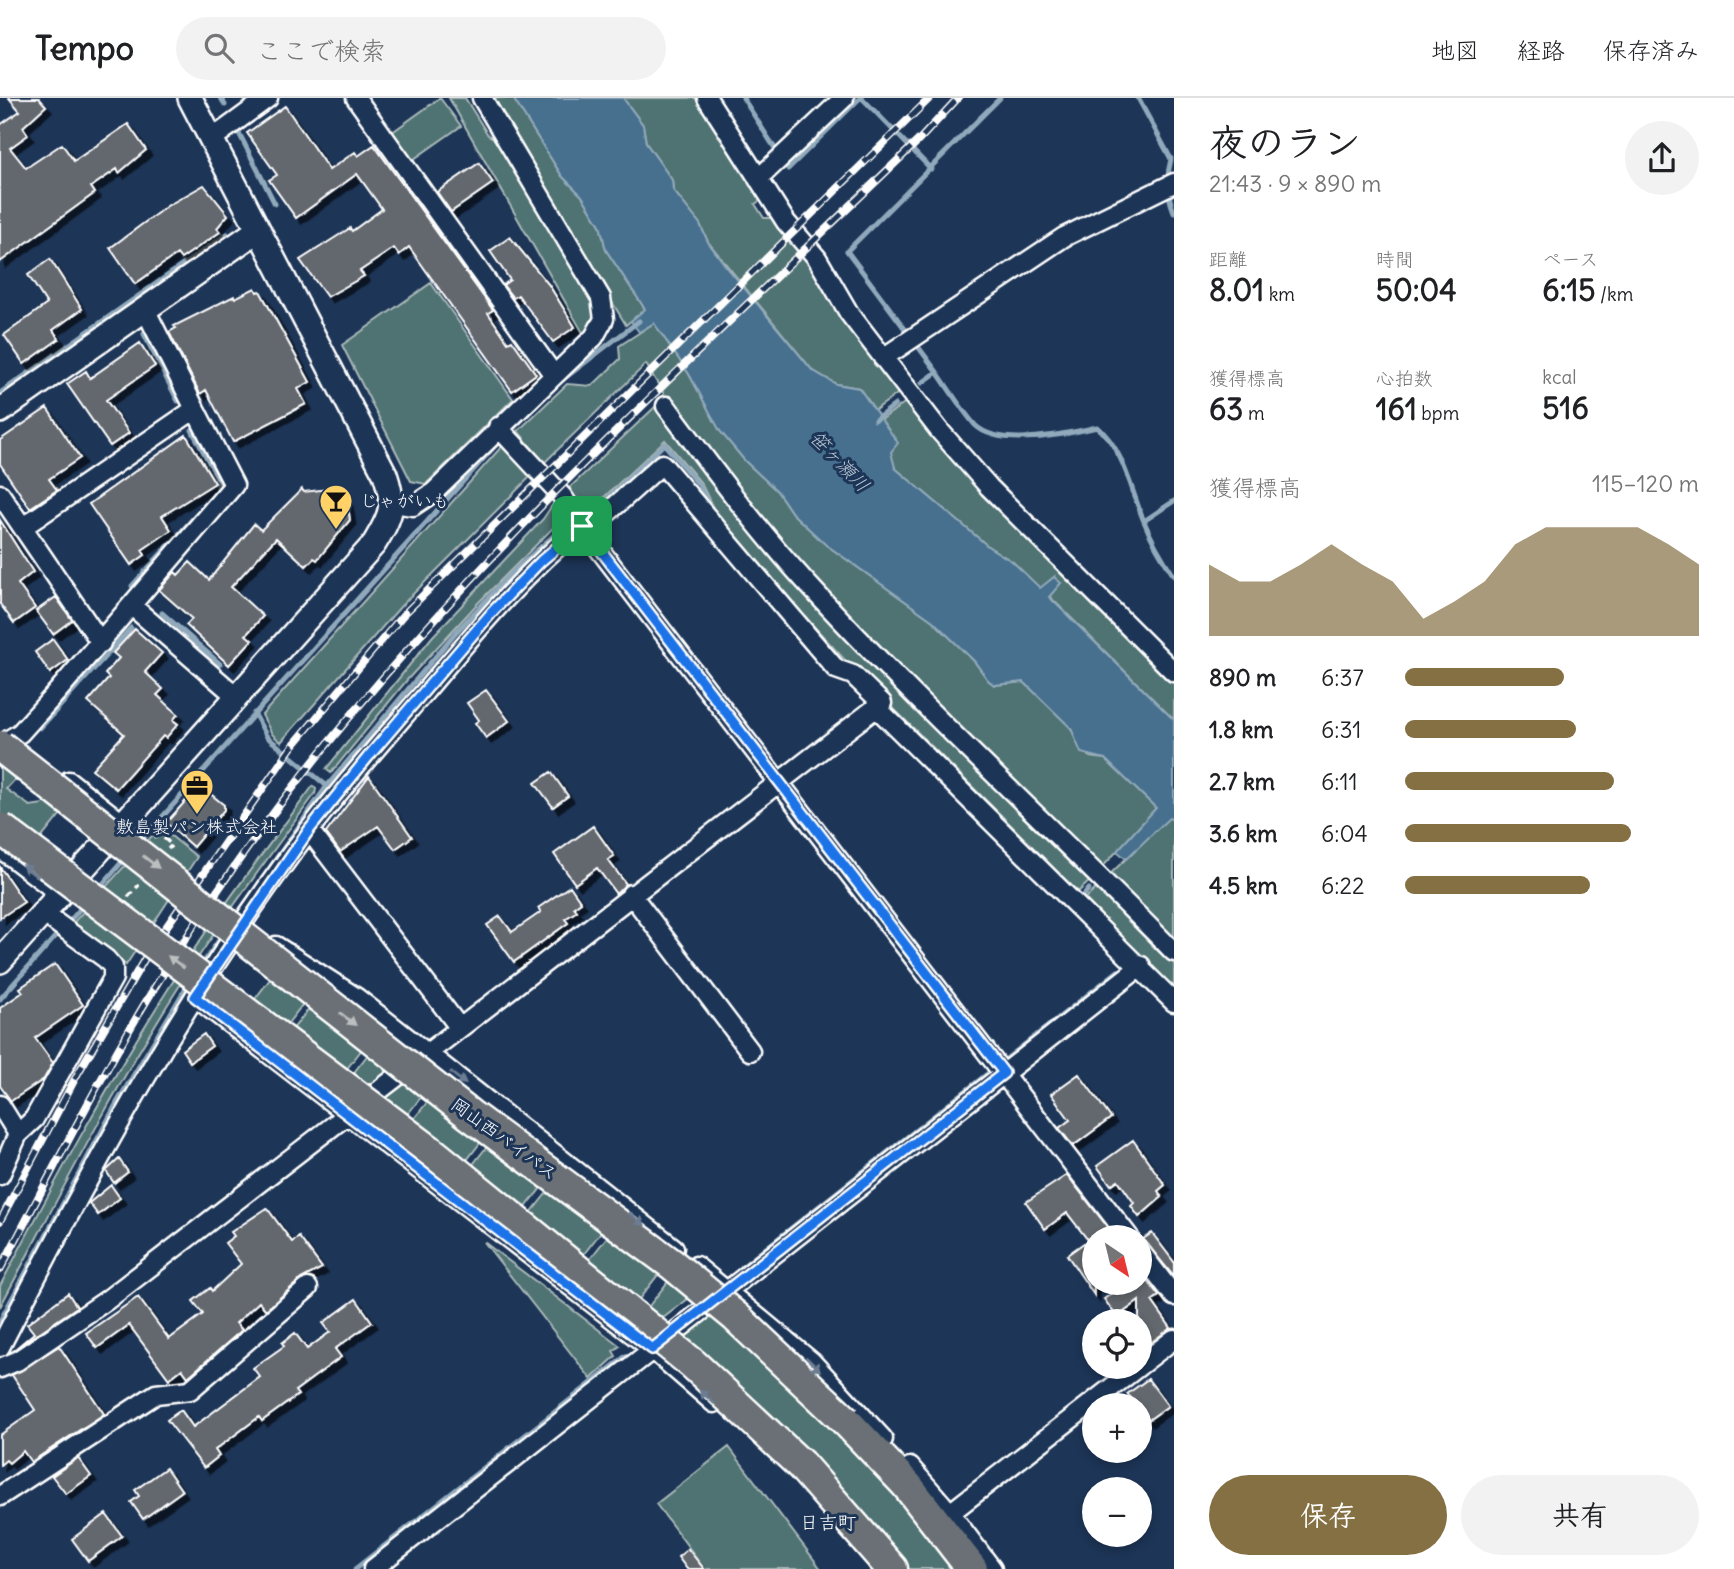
<!DOCTYPE html>
<html lang="ja">
<meta charset="utf-8">
<style>
body{margin:0;font-family:Delius,"Klee One",sans-serif;background:#f2f2f2;color:#202124;height:100vh;display:flex;flex-direction:column;font-size:26px;white-space:nowrap}
*{box-sizing:border-box;margin:0}
p{font-size:23px;color:#757577}
.icon{flex:none;width:38px;height:38px;fill:none;stroke:currentColor;stroke-width:2;stroke-linecap:round;stroke-linejoin:round}
.map{position:relative;flex:1;overflow:hidden}
.side{display:flex;flex-direction:column;background:#fff;width:560px}
.side>*{flex:none}
.needle{width:46px;rotate:145deg}
.tools{position:absolute;left:1082px;top:1127px;display:grid;gap:14px}
.tools a{display:grid;place-items:center;width:70px;height:70px;border-radius:50%;background:#fff;box-shadow:0 4px 10px #0003;font-size:35px}
.pin{position:absolute;display:grid;place-items:center;width:60px;height:60px;color:#fff;margin:-30px;border-radius:14px;box-shadow:0 4px 10px #0006}
.round{display:grid;place-items:center;flex:none;width:74px;height:74px;border-radius:37px;background:#f2f2f2}
.headline{display:flex;align-items:center;justify-content:space-between;height:119px;padding:0 35px}
h1{font-size:38px;font-weight:800;line-height:52px}
.metrics{display:grid;grid-template-columns:repeat(3,1fr);gap:10px;height:119px;padding:7px 35px}
.metrics div{display:grid;align-content:center}
.metrics b{font-size:30px;font-weight:800}
.metrics small{font-size:19px;font-weight:400}
.metrics p{font-size:19px}
.chart{height:196px;padding:14px 35px}
.chart p{display:flex;justify-content:space-between}
.chart svg{width:100%;height:126px;margin-top:7px;fill:#847042;opacity:.7}
.button{display:flex;gap:14px;margin-top:auto;padding:14px 35px}
.button a{flex:1;height:80px;border-radius:42px;background:#847042;color:#fff;font-size:28px;font-weight:800;line-height:80px;text-align:center}
.button a+a{background:#f2f2f2;color:#202124}
ul{padding:0 35px;list-style:none;font-size:23px}
li{display:grid;grid-template-columns:112px 84px 1fr;align-items:center;height:52px}
li i{height:18px;border-radius:9px;background:#847042}
header{display:flex;align-items:center;gap:42px;box-sizing:border-box;height:98px;padding:0 35px;background:#fff;border-bottom:2px solid #e0e0e0}
header strong{font-size:33px}
nav{display:flex;gap:38px;margin-inline-start:auto;font-size:24px}
.search{width:490px;height:63px;background:#f2f2f2;display:flex;align-items:center;gap:18px;box-sizing:border-box;padding:0 24px;border-radius:38px;color:#757577;font-size:26px}
main{display:flex;flex:1;min-height:0}
.map>svg:first-child{display:block}
.green{fill:#507272;stroke:#a8b8b8;stroke-width:2;fill-rule:evenodd}
.water{fill:#466f8e;stroke:#90a9bb;stroke-width:2}
.lines{fill:none;stroke-linecap:round;stroke-linejoin:round}
.stream{stroke:#90a9bb;stroke-width:5}
.building{fill:#63676e;stroke:#fff;stroke-width:2;filter:url(#shadow)}
.minor-casing{stroke:#fff;stroke-width:23}
.tertiary-casing{stroke:#fff;stroke-width:28}
.trunk-casing{stroke:#fff;stroke-width:35}
.path{stroke:#fff;stroke-width:3.5;stroke-dasharray:7 5;stroke-linecap:butt}
.minor{stroke:#1d3557;stroke-width:18}
.tertiary{stroke:#1d3557;stroke-width:23}
.trunk{stroke:#6b7074;stroke-width:30}
.rail-casing{stroke:#fff;stroke-width:8}
.rail{stroke:#1d3557;stroke-width:5;stroke-dasharray:16;stroke-linecap:butt}
.trunk-bridge-casing{stroke:#fff;stroke-width:35;stroke-linecap:butt}
.trunk-bridge{stroke:#6b7074;stroke-width:30}
.oneway{fill:#bcbfc0}
.oneway2{fill:#6c7c92}
.route-casing{stroke:#fff;stroke-width:14}
.route{stroke:#1a73e8;stroke-width:9}
.labels{text-anchor:middle;stroke-width:6;stroke-linejoin:round;paint-order:stroke}
.poi-label{font-size:18px;fill:#fff;stroke:#1d3557;text-anchor:start}
.street-label{font-size:18px;fill:#fff;stroke:#1d3557}
.water-label{font-size:19px;font-style:italic;fill:#b5c5d2;stroke:#1d3557}
.neighbourhood-label{font-size:19px;fill:#fff;stroke:#1d3557}
</style>
<header>
<strong>Tempo</strong>
<div class="search"><svg class="icon" aria-label="search" viewBox="0 0 24 24"><circle cx="10" cy="10" r="6"/><path d="M15 15l6 6"/></svg>ここで検索</div>
<nav><a>地図</a><a>経路</a><a>保存済み</a></nav>
</header>
<main>
<div class="map">
<svg width="1174" height="1471" viewBox="0 0 1174 1471">
<defs>
<filter id="shadow"><feDropShadow dx="5.5" dy="5.5" stdDeviation="0" flood-color="#0009"/></filter>
</defs>
<rect width="100%" height="100%" fill="#1d3557"/>
<filter id="ink" filterUnits="userSpaceOnUse"><feTurbulence type="fractalNoise" baseFrequency=".0143" numOctaves="2"/><feDisplacementMap in="SourceGraphic" scale="14" xChannelSelector="R" yChannelSelector="G"/><feConvolveMatrix kernelMatrix="1 2 1 2 8 2 1 2 1" color-interpolation-filters="sRGB"/></filter>
<g filter="url(#ink)">
<path class="green" d="M440 0 461 28 411 63 391 35Z
M449 0H465L488 37 496 41 591 198 594 217 584 237Z
M488 0H513L562 78 582 98 600 127 606 152 645 211 626 227Z
M623 0H697L763 101 755 106 764 120H772L806 162 900 294 875 312 859 290 836 286 812 272 708 144 700 126 673 92 672 82 646 45 643 27Z
M431 185 513 301 426 386 411 383 342 247Z
M654 225 689 276 720 333 745 363 777 393 792 415 825 446 933 523 974 563 988 582 995 587 1024 584 1071 630 1079 647 1090 659 1105 661 1156 710 1099 773C995 671 890 570 794 461 740 400 686 337 646 266L544 365 518 333 567 286 592 288 620 261 619 248Z
M907 303 1174 583V622L1049 498 1054 479 1040 491 1013 464 989 449 895 370 881 322Z
M655 309 666 314 732 403 1093 780 1078 794 845 562 783 495 717 418 701 385 665 342 586 416 566 393Z
M503 347 531 378 401 508 281 644 272 636 262 617Z
M555 403 561 422 478 505 407 582 331 675 326 671 432 539 543 421Z
M23 654 34 661 6 691 30 708 43 706 47 701 77 696 27 758 0 739V667Z
M313 688 316 691 315 696C261 769 207 842 160 919 102 1013 52 1112 0 1209V1188C52 1089 105 990 165 896 210 824 262 756 313 688Z
M1169 719 1174 723V849L1105 781Z
M160 729 197 759 126 867 72 826Z
M1100 787 1174 859V891L1085 801Z
M287 859 411 949 412 956 346 1003 238 923ZM320 884 326 889 281 946 275 942ZM377 932 383 937 341 991 335 986Z
M429 969 439 972 675 1155 625 1219 374 1026 370 1015 376 1006ZM438 978 444 983 401 1037 395 1032ZM497 1023 503 1028 459 1084 454 1079ZM559 1067 565 1072 518 1131 513 1126ZM618 1112 624 1117 576 1179 570 1174Z
M484 1144 620 1248 613 1253 616 1258 591 1281Z
M684 1163 710 1184 645 1234 635 1226Z
M729 1203 904 1401 956 1471H904L666 1253Z
M729 1349 821 1471H705L656 1406Z"/>
<path class="water" d="M513 0H623L643 27 646 45 672 82 673 92 700 126 708 144 725 167 812 272 836 286 859 290 898 345 891 354 895 370 989 449 1013 464 1040 490 1054 479 1061 485 1049 499 1174 622V723L1169 720 1126 761 1117 753 1156 710 1105 661 1081 655 1071 630 1024 584 994 587 988 582 974 563 933 523 825 446 792 415 777 393 745 363 720 333 689 276 654 225 639 234 631 223 645 211 606 152 600 127 582 98 562 78Z"/>
<g class="lines">
<path class="stream" d="M221 0 225 7
M743 0 788 71 860 0
M862 0 931 71
M1138 0 1171 61C1166 79 1167 97 1174 114
M240 37 275 106
M144 236 178 303
M937 274 847 153 1000 0
M561 283 639 223
M922 285 937 274C949 291 961 311 975 327 999 351 1067 336 1097 329 1123 349 1131 392 1143 421 1151 441 1162 460 1174 478
M0 295 227 136
M875 322 895 307
M1144 423 1174 403
M132 488 217 394 219 383 192 332
M162 515 220 566
M830 551 847 569
M254 615 267 639 327 688
M40 630 131 530
M138 746 493 350 544 300
M97 793 127 758
M1080 802 1089 791
M234 821 327 688 456 534 514 473 563 429 587 420 664 346 699 387 712 413
M69 824 85 805
M200 870 224 835
M0 901 55 839
M1005 962 1118 873
M742 1169 991 973
M0 1223 118 1003 190 883
M355 1471 626 1258"/>
</g>
<path class="building" d="M9 0H39L46 8 23 29 28 37 10 50 26 70 62 46 74 63 128 26 146 52 119 75 117 71 91 89 95 95 0 164V27L20 13Z
M285 8 329 72 355 54 358 58 374 47 493 212 488 215 508 244 512 242 536 276 512 293 409 149 399 157 394 150 360 173 364 178 327 199 300 162 350 130 352 133 382 111 357 76 296 120 269 82 277 77 247 35Z
M479 65 493 85 451 114 437 94Z
M204 87 228 117 217 130 220 134 181 161 177 156 135 186 110 150 167 108Z
M510 139 549 187 575 229 553 244 518 197 513 200 503 187 510 182 490 153Z
M50 161 82 211 53 232 59 241 24 266 4 237 47 206 28 177Z
M255 190 257 194 260 193 310 284 298 291 306 306 233 344 206 292 200 296 169 234 176 230 174 228 234 198 235 200Z
M140 245 155 268 106 302 129 335 110 348 67 286 86 273 90 280Z
M47 310 80 360 49 381 57 392 30 410 0 366V342Z
M186 337 215 385 162 418 171 432 142 452 145 457 131 467 89 406Z
M345 389 350 422 317 462 314 460 306 468 276 440 231 489 263 518 246 537 252 542 229 567 186 527 192 521 159 492 175 474 178 477 190 464 209 482 254 426 261 432 302 391 304 394Z
M0 422 33 474 18 486 35 510 14 525 0 506Z
M56 499 72 522 53 536 36 513Z
M135 531 162 555 145 574 163 591 157 597 178 616 173 622 178 626 166 640 163 638 116 691 92 671 124 636 88 604 109 580 105 576 119 560 113 555Z
M53 541 68 562 50 575 35 554Z
M486 592 509 623 486 640 475 625 479 622 467 605Z
M551 674 568 698 553 709 535 685Z
M369 678 412 739 395 751 378 728 340 754 326 735Z
M198 689H202L224 707V712L193 749 166 725Z
M593 728 614 758 608 762 626 786 616 796 597 770 575 786 554 756Z
M0 769 24 804 0 820Z
M570 788 581 804 574 809 577 813 565 821 568 825 514 864 487 827 500 818 512 834 541 814 538 810Z
M55 866 83 907 35 940 53 965 44 981 11 1003 0 988V910L23 894 20 890Z
M204 936 212 948 190 964 182 952Z
M1079 976 1111 1020 1073 1048 1059 1030 1070 1022 1051 996Z
M1133 1042 1165 1087 1158 1093 1162 1099 1139 1119 1131 1108 1134 1105 1118 1082 1111 1087 1097 1068Z
M119 1061 128 1074 114 1085 106 1073Z
M1067 1077 1110 1132 1100 1139H1094L1091 1146 1067 1115 1045 1131 1026 1104Z
M111 1087 120 1100 98 1117 89 1105Z
M267 1110 292 1144 299 1139 322 1170 301 1181 266 1212 259 1204 236 1225 242 1232 188 1279 182 1271 169 1281 129 1227 97 1250 86 1235 138 1199 169 1241 203 1216 193 1203 210 1190 212 1193 241 1166 225 1145 234 1138 231 1134Z
M1152 1135 1174 1164V1179L1143 1141Z
M1084 1145 1094 1159V1197L1067 1157Z
M1141 1174 1159 1198 1152 1203 1171 1230 1139 1253V1203L1117 1219 1104 1201 1126 1185H1139Z
M68 1195 77 1209 15 1251 34 1235 27 1226Z
M356 1201 372 1224 335 1251 341 1259 295 1293 298 1297 262 1323 259 1319 215 1352 219 1358 204 1370 167 1322 181 1312 193 1329 260 1279 253 1270 284 1248 282 1245 295 1235 307 1251 330 1234 323 1225Z
M59 1248 104 1316 31 1364 23 1353 9 1365 6 1362 0 1367V1337L35 1312 12 1277Z
M1148 1281 1168 1308 1147 1323 1139 1307 1127 1296Z
M78 1360 91 1378 66 1396 52 1378Z
M166 1370 182 1393 143 1421 131 1404 139 1398 135 1392Z
M106 1416 122 1438 88 1463 72 1441Z
M688 1451 704 1471H687L678 1459Z"/>
<g class="lines">
<defs>
<path id="minor" d="M356 0 553 276
M707 0 786 124 817 160 849 215 939 332 989 389 1174 574
M212 41 268 0
M758 81 844 0
M883 260 1064 139 1174 85
M666 308C710 367 754 427 804 482 922 611 1052 729 1174 854
M498 329 562 398 586 434 1129 1139
M0 396 101 545
M393 405 413 408 434 394 594 239 604 221 601 200 482 0
M23 429 195 311 146 213
M132 508 236 598
M876 609 1174 904
M0 647 20 635 57 594 234 387 195 311
M69 683 122 725
M309 732 459 929
M0 750 60 796
M631 796 750 953
M276 848 357 900 674 1150
M195 899 652 1251 714 1305
M0 1007 18 1036 0 1077
M18 1036 34 1021 113 880V869L106 861 43 815
M1139 1152 1174 1198
M696 1168 812 1264 883 1341
M0 1249C92 1070 188 891 310 731 345 685 384 641 422 597 472 538 521 477 582 428
M1139 1268 1174 1241
M0 1270 17 1263 107 1202 882 605 853 577 836 571 662 366 586 434
M910 1369 950 1415 992 1471
M0 1398 156 1296 190 1292 308 1190
M950 1415 1138 1269
M373 1471 1141 868"/>
<path id="tertiary" d="M0 313 258 132
M0 863 374 446C391 418 396 408 385 376L190 0"/>
<path id="trunk" d="M846 1323 907 1387 972 1471
M801 1367 892 1471"/>
</defs>
<use href="#minor" class="minor-casing"/>
<use href="#tertiary" class="tertiary-casing"/>
<use href="#trunk" class="trunk-casing"/>
<path class="path" d="M155 740 159 736 172 747 168 751
M128 799 139 787"/>
<use href="#minor" class="minor"/>
<use href="#tertiary" class="tertiary"/>
<use href="#trunk" class="trunk"/>
<defs>
<path id="rail" d="M0 1123 77 977 148 855 291 650 403 517 930 0
M0 1172C54 1070 106 966 168 868 212 798 261 729 313 664 492 439 713 241 920 41L958 0"/>
</defs>
<use href="#rail" class="rail-casing"/>
<use href="#rail" class="rail"/>
<defs>
<path id="trunk-bridge" d="M0 648 470 1017 673 1167 736 1219 846 1323
M0 730 434 1056 693 1266 801 1367"/>
</defs>
<use href="#trunk-bridge" class="trunk-bridge-casing"/>
<use href="#trunk-bridge" class="trunk-bridge"/>
</g>
<defs><path id="oneway-solid" d="M-6-.8H1V-3.2L6.5 0L1 3.2V.8H-6Z" transform="scale(1.75)"/></defs>
<g class="oneway">
<use href="#oneway-solid" transform="translate(151 764) rotate(38)"/>
<use href="#oneway-solid" transform="translate(176 864) rotate(-143)"/>
<use href="#oneway-solid" transform="translate(348 921) rotate(38)"/>
</g>
<g class="oneway2">
<use href="#oneway-solid" transform="translate(30 773) rotate(-142)"/>
<use href="#oneway-solid" transform="translate(458 980) rotate(38)"/>
<use href="#oneway-solid" transform="translate(637 1121) rotate(38)"/>
<use href="#oneway-solid" transform="translate(813 1266) rotate(44)"/>
<use href="#oneway-solid" transform="translate(707 1299) rotate(-139)"/>
</g>
</g>
<g class="lines" filter="url(#ink)">
<defs>
<path id="route" d="M582 428 1004 975 652 1251 195 899 309 732 368 659 493 513 541 463Z"/>
</defs>
<use href="#route" class="route-casing"/>
<use href="#route" class="route"/>
</g>
<defs>
<symbol id="bar-pin" viewBox="-11 -11 22 30"><path d="M0 17L-7.5 6A9.5 9.5 0 1 1 7.5 6Z" fill="#ffd166" stroke="#1d3557"/><path d="M-6-5H6L.8 .8V4.5H3.5V6h-7V4.5H-.8V.8Z" fill="#111"/></symbol>
<symbol id="office-pin" viewBox="-11 -11 22 30"><path d="M0 17L-7.5 6A9.5 9.5 0 1 1 7.5 6Z" fill="#ffd166" stroke="#1d3557"/><path d="M-6-3h4V-5.5h4V-3h4V5H-6ZM-1-4.5V-3h2v-1.5ZM-6 0V1H6V0Z" fill="#111"/></symbol>
</defs>
<g fill-rule="evenodd">
<use href="#bar-pin" x="317" y="384" width="38" height="52"/>
<use href="#office-pin" x="178" y="669" width="38" height="52"/>
</g>
<g class="labels">
<g class="poi-label">
<text x="360" y="409">じゃがいも</text>
<text x="197" y="735" text-anchor="middle">敷島製パン株式会社</text>
</g>
<g class="street-label">
<text transform="translate(504 1041) rotate(36)" y="6">岡山西バイパス</text>
</g>
<g class="water-label">
<text transform="translate(840 363) rotate(46)" y="7">笹ヶ瀬川</text>
</g>
<g class="neighbourhood-label">
<text x="828" y="1431">日吉町</text>
</g>
</g>
</svg>
<div class="tools">
<a><svg class="needle" viewBox="-14 -14 28 28"><path d="M0-13l5 13h-10z" fill="#e53935"/><path d="M0 13l5-13h-10z" fill="#757577"/></svg></a>
<a><svg class="icon" aria-label="locate" viewBox="0 0 24 24"><circle cx="12" cy="12" r="6"/><path d="M12 2v4M12 18v4M2 12h4M18 12h4"/></svg></a>
<a>+</a>
<a>−</a>
</div>
<div class="pin" style="left:582px;top:428px;background:#1e9e55"><svg class="icon" aria-label="arrive" viewBox="0 0 24 24"><path d="M6 21V4h12l-3 4 3 4H6"/></svg></div>
</div>
<section class="side">
<div class="headline"><div><h1>夜のラン</h1><p>21:43 · 9 × 890 m</p></div><a class="round"><svg class="icon" aria-label="share" viewBox="0 0 24 24"><path d="M12 15V3M7 8l5-5 5 5M5 13v7h14v-7"/></svg></a></div>
<div class="metrics">
<div><p>距離</p><b>8.01<small> km</small></b></div>
<div><p>時間</p><b>50:04</b></div>
<div><p>ペース</p><b>6:15<small> /km</small></b></div>
</div>
<div class="metrics">
<div><p>獲得標高</p><b>63<small> m</small></b></div>
<div><p>心拍数</p><b>161<small> bpm</small></b></div>
<div><p>kcal</p><b>516</b></div>
</div>
<div class="chart"><p><span>獲得標高</span>115–120 m</p>
<svg viewBox="0 0 160 44" preserveAspectRatio="none"><path d="M0 44V19L10 25L20 25L30 19L40 12L50 19L60 25L70 38L80 32L90 25L100 12L110 6L120 6L130 6L140 6L150 12L160 19V44z"/></svg>
</div>
<ul>
<li><b>890 m</b>6:37<i style="width:54%"></i></li>
<li><b>1.8 km</b>6:31<i style="width:58%"></i></li>
<li><b>2.7 km</b>6:11<i style="width:71%"></i></li>
<li><b>3.6 km</b>6:04<i style="width:77%"></i></li>
<li><b>4.5 km</b>6:22<i style="width:63%"></i></li>
</ul>
<div class="button"><a>保存</a><a>共有</a></div>
</section>
</main>
